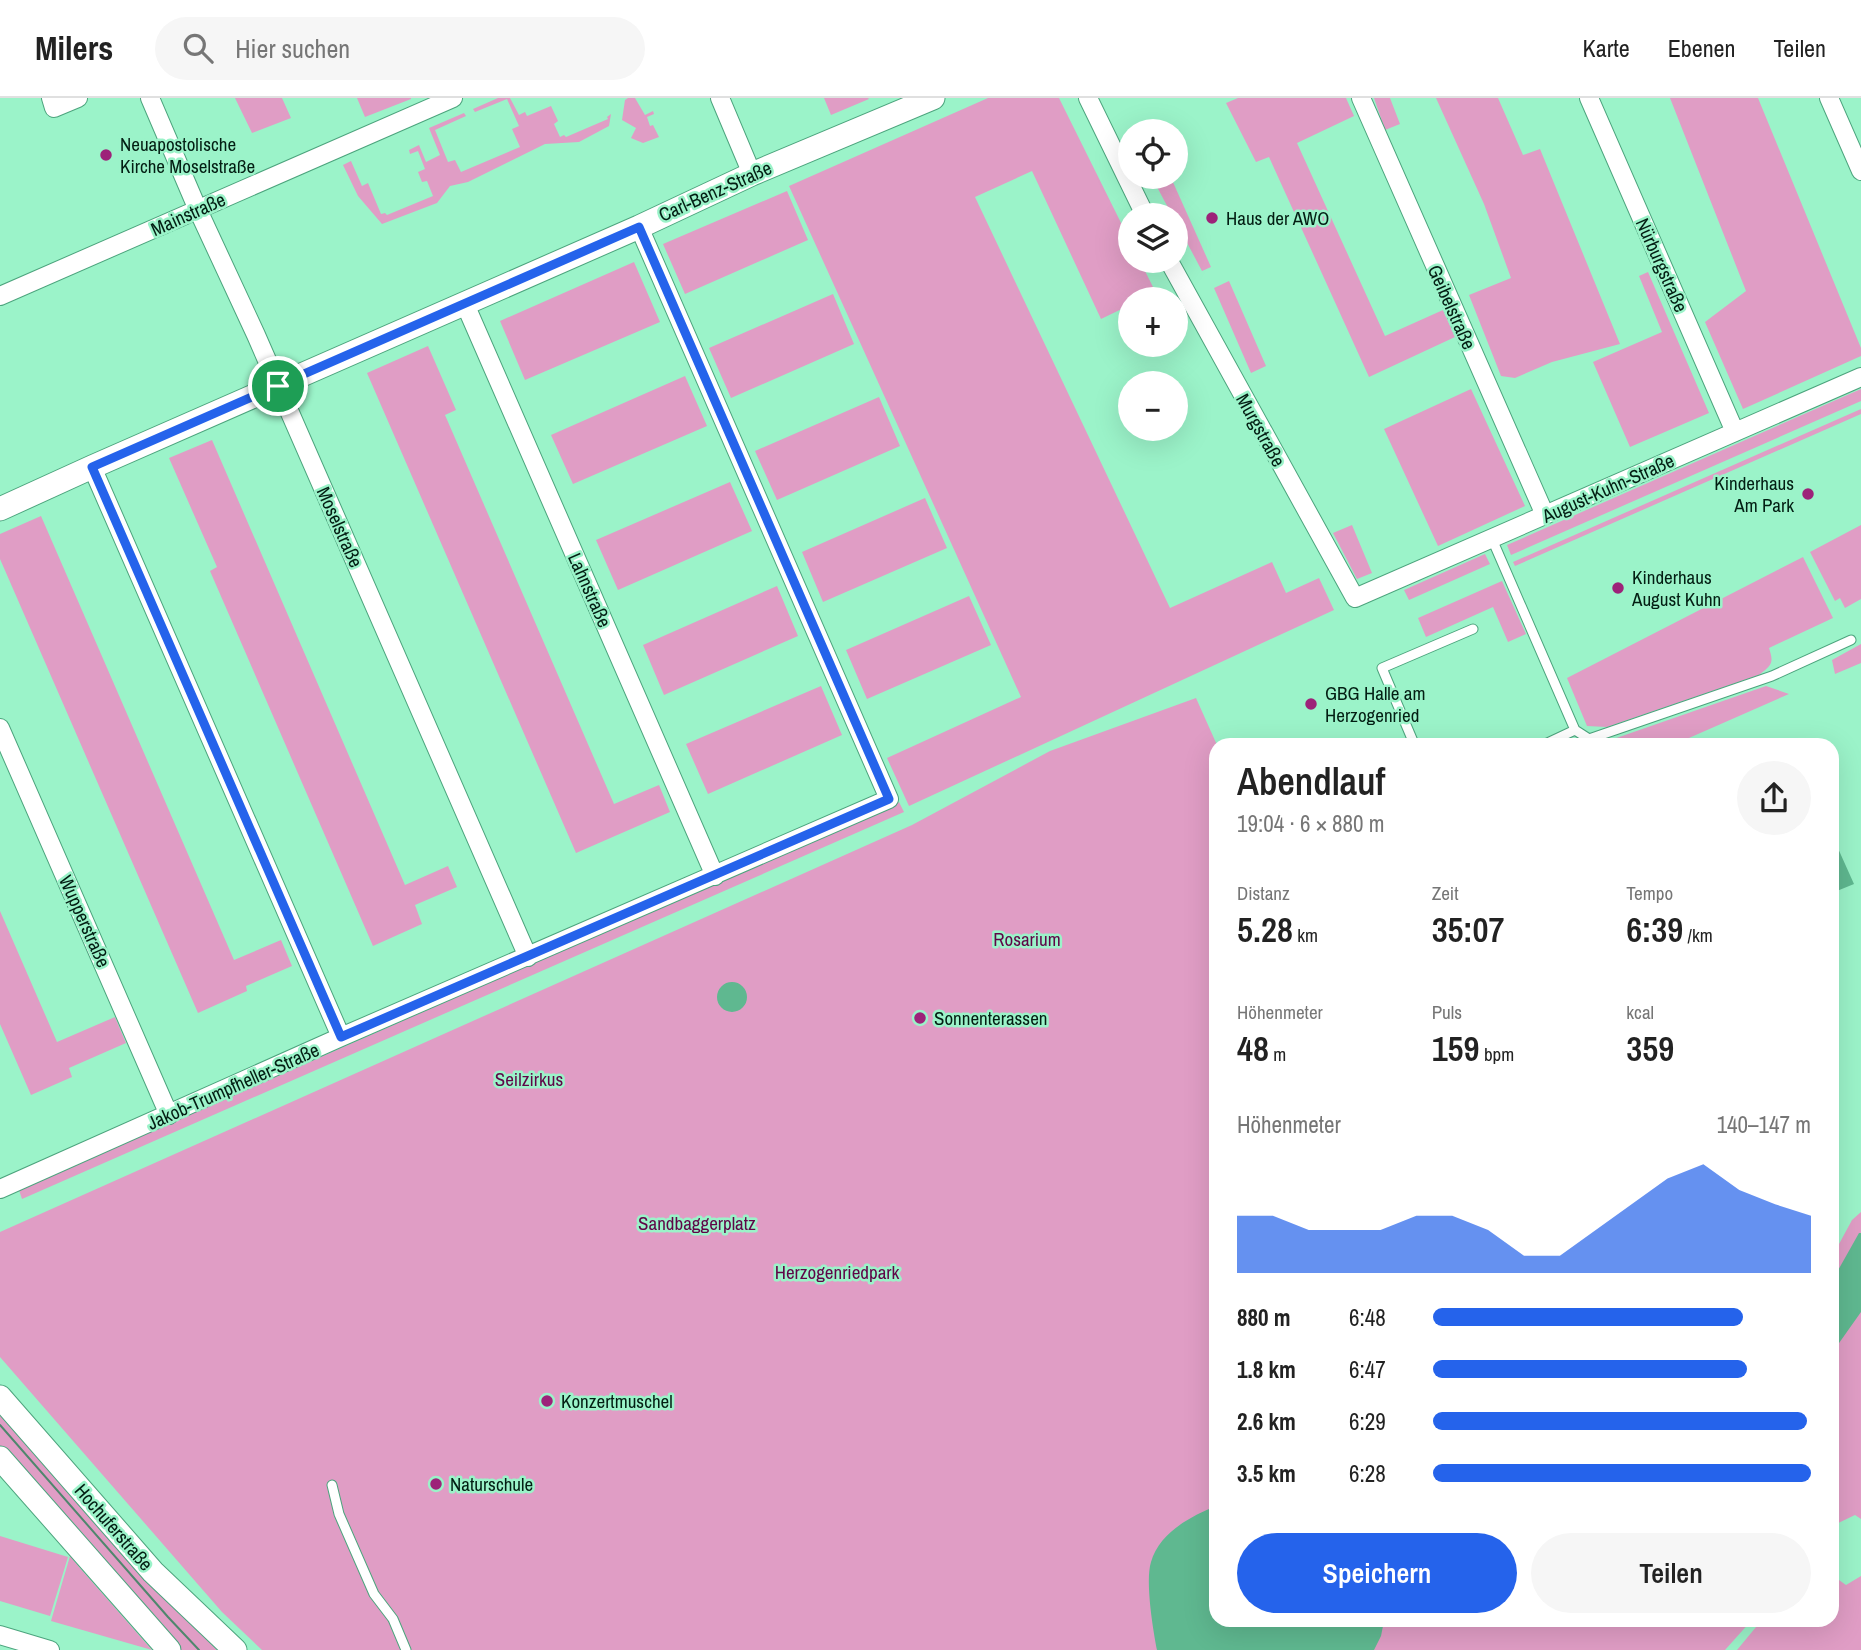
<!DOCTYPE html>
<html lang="de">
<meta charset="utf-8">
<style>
body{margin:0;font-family:"Archivo Narrow",sans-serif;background:#f6f6f6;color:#222;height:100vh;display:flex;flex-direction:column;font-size:26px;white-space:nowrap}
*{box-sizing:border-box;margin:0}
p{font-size:23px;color:#767676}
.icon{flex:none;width:38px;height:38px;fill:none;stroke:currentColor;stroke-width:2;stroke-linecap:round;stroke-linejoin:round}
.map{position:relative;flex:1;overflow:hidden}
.drawer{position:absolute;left:1209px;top:640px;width:630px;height:889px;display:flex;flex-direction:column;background:#fff;border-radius:21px;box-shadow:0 7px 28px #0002}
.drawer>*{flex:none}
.tools{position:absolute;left:1118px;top:21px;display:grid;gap:14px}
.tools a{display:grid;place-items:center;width:70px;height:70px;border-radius:50%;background:#fff;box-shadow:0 7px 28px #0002;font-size:35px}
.pin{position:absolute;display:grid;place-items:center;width:60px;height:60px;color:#fff;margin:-30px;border:4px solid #fff;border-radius:50%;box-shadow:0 2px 7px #0007}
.round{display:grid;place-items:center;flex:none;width:74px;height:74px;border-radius:37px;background:#f6f6f6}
.headline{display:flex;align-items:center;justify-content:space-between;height:119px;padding:0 28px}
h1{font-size:38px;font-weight:600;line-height:52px}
.metrics{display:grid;grid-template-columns:repeat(3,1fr);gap:10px;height:119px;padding:7px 28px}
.metrics div{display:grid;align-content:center}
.metrics b{font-size:35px;font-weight:600}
.metrics small{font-size:19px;font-weight:400}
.metrics p{font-size:19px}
.chart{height:196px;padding:14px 28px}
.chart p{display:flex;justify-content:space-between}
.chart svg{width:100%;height:126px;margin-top:7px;fill:#2563eb;opacity:.7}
.primary-button{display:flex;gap:14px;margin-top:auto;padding:14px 28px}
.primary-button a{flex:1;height:80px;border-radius:42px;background:#2563eb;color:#fff;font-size:28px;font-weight:600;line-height:80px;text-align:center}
.primary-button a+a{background:#f6f6f6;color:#222}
ul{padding:0 28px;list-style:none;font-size:23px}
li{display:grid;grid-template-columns:112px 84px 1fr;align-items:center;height:52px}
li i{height:18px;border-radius:9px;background:#2563eb}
header{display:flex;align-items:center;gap:42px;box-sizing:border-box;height:98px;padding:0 35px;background:#fff;border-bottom:2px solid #e0e0e0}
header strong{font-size:33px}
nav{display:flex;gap:38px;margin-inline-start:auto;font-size:24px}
.search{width:490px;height:63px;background:#f6f6f6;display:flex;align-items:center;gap:18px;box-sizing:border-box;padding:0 24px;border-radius:38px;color:#767676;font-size:26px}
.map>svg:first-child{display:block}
.green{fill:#e09dc5}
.water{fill:#5fb890}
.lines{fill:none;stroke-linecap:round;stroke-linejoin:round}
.service-casing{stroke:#4ca47d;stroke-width:11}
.minor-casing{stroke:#4ca47d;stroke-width:20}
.tertiary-casing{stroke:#4ca47d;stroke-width:25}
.service{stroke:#fff;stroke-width:9}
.minor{stroke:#fff;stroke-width:18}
.tertiary{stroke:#fff;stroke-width:23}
.tram{stroke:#4e876d;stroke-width:2}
.route-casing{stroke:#fff;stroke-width:14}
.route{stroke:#2563eb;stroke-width:9}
.poi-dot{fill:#9d2279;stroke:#9bf3c9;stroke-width:2.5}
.labels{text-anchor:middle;stroke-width:5;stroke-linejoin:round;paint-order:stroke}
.poi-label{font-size:19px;fill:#031e13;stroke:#9bf3c9;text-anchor:start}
.street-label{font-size:19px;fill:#031e13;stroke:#9bf3c9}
.park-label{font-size:19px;fill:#5f0547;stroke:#9bf3c9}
</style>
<header>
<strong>Milers</strong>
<div class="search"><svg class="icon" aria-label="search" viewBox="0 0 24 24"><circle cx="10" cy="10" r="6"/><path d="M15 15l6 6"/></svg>Hier suchen</div>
<nav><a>Karte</a><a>Ebenen</a><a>Teilen</a></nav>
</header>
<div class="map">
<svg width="1861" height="1552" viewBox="0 0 1861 1552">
<rect width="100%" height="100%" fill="#9bf3c9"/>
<path class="green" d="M235 0H282L291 20 252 35Z
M357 0H411V1L365 19Z
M498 0H510L519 17 525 14 527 18 551 8 558 23 554 26 560 39 564 37 566 39 608 21 607 19 611 16 609 28 579 44 545 46 468 84 450 88 437 105 382 126 358 98 343 67 351 63 362 88 368 85 381 116 385 115 387 117 433 98 427 83 422 84 418 74 425 71 418 53 410 56 409 52 419 47 426 64 440 57 429 30 464 15 466 18 435 32 448 64 455 62 461 74 520 49 512 31 519 28 507 1 475 14 473 11Z
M628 0H635L645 17 653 13 654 16 647 19 650 28 653 27 659 39 643 45 631 40 636 30 622 22 625 2Z
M824 0H868L869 1 831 17Z
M988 0H1059L1130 143V163H1140L1156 195 1142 201H1130V207L1101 221 1032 73 975 99 1170 510 1272 464 1286 495 1319 480 1334 512 909 708 887 660 1021 599 789 88Z
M1238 0H1346L1354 18 1297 45 1385 238 1443 212 1455 239 1369 279 1269 59 1256 64 1226 5Z
M1374 0H1390L1400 26 1385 32Z
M1436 0H1498L1523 57 1540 51 1620 246 1552 264 1515 280 1501 278 1469 197 1511 180 1484 106Z
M1670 0H1758L1861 250V258L1743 311 1705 224 1746 193Z
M1172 82 1211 169 1202 173 1176 124V117H1172L1157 89Z
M787 93 808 142 685 196 663 146Z
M634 164 660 224 525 282 500 223Z
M1648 174 1709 315 1630 349 1593 264 1662 234 1639 178Z
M1229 183 1266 268 1251 275 1214 190Z
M833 196 854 246 731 300 709 250Z
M428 248 456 312 445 317 614 706 659 687 670 714 576 755 367 275Z
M685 278 707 328 573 386 551 337Z
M1471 291 1525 408 1438 448 1384 331Z
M1861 291V303L1511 457 1507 447Z
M879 299 900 348 777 402 755 353Z
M1861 311V316L1515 468 1513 464Z
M212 342 405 787 448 768 457 789 415 807 422 826 373 848 210 473 217 469 169 360Z
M730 384 752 433 618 492 596 442Z
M925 400 947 450 823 504 802 454Z
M41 418 234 862 281 842 292 868 246 888 247 893 198 915 0 461V436Z
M1352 427 1372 475 1357 481 1333 435Z
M1861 427V501L1845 510 1840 500 1835 503 1810 454Z
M1485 456 1490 466 1409 502 1404 492Z
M1803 459 1833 520 1769 550C1774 565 1772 567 1759 577L1607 629 1587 628 1567 580Z
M1502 483 1526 536 1508 544 1493 509 1426 539 1418 520Z
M777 488 798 538 664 597 643 547Z
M969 498 991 547 867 601 846 552Z
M1861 546V565L1835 576 1832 562Z
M821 588 842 637 708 696 686 646Z
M1766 588 1789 596 1673 647 1603 648 1602 645Z
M1196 600 1217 647 1216 1522 1751 1523 1725 1552H262L222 1514 0 1259V1134L912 727 1050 653Z
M899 704 904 714 22 1101 19 1092Z
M0 813 57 944 115 919 126 945 69 970 72 979 31 997 0 926Z
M1861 1114V1421L1855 1417 1832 1428V1159L1852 1122Z
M0 1309 160 1492 217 1552H179L157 1528 0 1348Z
M0 1438 68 1459 50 1518 0 1503Z
M70 1458 80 1470 152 1552 51 1523Z
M1832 1477 1846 1487 1861 1478V1552H1737L1761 1523 1832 1522Z"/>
<path class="water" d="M1832 737 1854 786 1832 795Z
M717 899a15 15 0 1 1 30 0a15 15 0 1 1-30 0Z
M1859 1135H1861V1214L1832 1255V1183Z
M1216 1408V1522L1384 1523 1381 1538 1374 1552H1157C1153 1531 1145 1483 1151 1464 1159 1435 1191 1418 1216 1408Z"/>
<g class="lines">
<defs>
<path id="service" d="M1492 441 1575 632 1541 648
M1575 632 1589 641 1772 578 1851 542
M1415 648 1382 570 1473 531
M332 1387 339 1416 374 1496 393 1521 406 1552"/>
<path id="minor" d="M51 0 54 10 78 0
M150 0 198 112 256 237 528 859
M720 0 752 76
M1088 0 1145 117
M1361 0 1545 417
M1589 0 1735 334
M1829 0 1861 73
M1169 163 1355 500 1861 279
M0 198 453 0
M465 206 715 778
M92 369 341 939
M0 630 169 1017
M0 1091 341 939 889 701 639 129
M0 1537 50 1552"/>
<path id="tertiary" d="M0 411 92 369 639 129 752 76 933 0
M0 1299 153 1474 235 1552
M0 1360 169 1552"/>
</defs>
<use href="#service" class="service-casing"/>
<use href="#minor" class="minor-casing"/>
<use href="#tertiary" class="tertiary-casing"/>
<use href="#service" class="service"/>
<use href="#minor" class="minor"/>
<use href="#tertiary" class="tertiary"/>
<path class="tram" d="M0 1327 168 1519 199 1552"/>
</g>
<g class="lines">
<defs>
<path id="route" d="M639 129 889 701 341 939 92 369Z"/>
</defs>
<use href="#route" class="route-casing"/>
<use href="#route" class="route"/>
</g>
<g class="poi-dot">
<circle cx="106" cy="57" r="7"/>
<circle cx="1212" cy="120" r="7"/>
<circle cx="1808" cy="396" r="7"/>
<circle cx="1618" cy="490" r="7"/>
<circle cx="1311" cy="606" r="7"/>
<circle cx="920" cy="920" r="7"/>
<circle cx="547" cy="1303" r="7"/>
<circle cx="436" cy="1386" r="7"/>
</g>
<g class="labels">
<g class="poi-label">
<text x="120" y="53">Neuapostolische<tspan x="120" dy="22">Kirche Moselstraße</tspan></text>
<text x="1226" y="127">Haus der AWO</text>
<text x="1794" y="392" text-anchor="end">Kinderhaus<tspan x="1794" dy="22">Am Park</tspan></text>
<text x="1632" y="486">Kinderhaus<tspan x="1632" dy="22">August Kuhn</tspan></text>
<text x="1325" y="602">GBG Halle am<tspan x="1325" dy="22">Herzogenried</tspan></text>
<text x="934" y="927">Sonnenterassen</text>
<text x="561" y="1310">Konzertmuschel</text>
<text x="450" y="1393">Naturschule</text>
</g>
<g class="street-label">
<text transform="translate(715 93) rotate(-24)" y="7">Carl-Benz-Straße</text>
<text transform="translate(188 116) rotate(-24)" y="7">Mainstraße</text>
<text transform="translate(1662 167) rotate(66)" y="7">Nürburgstraße</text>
<text transform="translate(1452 209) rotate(66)" y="7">Geibelstraße</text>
<text transform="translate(1261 332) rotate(61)" y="7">Murgstraße</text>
<text transform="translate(1608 390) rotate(-24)" y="7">August-Kuhn-Straße</text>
<text transform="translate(340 429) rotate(66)" y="7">Moselstraße</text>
<text transform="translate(590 492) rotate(66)" y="7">Lahnstraße</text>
<text transform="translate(85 823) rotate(66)" y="7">Wupperstraße</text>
<text transform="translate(233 988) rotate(-24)" y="7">Jakob-Trumpfheller-Straße</text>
<text transform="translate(114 1429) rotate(49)" y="7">Hochuferstraße</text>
</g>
<g class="park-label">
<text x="1027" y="848">Rosarium</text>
<text x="529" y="988">Seilzirkus</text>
<text x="697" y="1132">Sandbaggerplatz</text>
<text x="837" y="1181">Herzogenriedpark</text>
</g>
</g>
</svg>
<div class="tools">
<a><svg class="icon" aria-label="locate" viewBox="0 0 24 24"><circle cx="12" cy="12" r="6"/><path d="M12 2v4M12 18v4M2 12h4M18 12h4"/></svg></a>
<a><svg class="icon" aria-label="layers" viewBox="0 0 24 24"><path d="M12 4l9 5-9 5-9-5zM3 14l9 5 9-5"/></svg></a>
<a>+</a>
<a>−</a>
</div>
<div class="pin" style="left:278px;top:288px;background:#1e9e55"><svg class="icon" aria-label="arrive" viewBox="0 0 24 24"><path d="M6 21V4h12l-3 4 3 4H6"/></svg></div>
<section class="drawer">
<div class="headline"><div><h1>Abendlauf</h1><p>19:04 · 6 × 880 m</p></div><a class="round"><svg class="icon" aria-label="share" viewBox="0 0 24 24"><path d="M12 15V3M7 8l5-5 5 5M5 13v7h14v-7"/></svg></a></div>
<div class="metrics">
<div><p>Distanz</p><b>5.28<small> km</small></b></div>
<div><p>Zeit</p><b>35:07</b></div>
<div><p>Tempo</p><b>6:39<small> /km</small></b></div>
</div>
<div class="metrics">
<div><p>Höhenmeter</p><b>48<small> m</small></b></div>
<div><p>Puls</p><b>159<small> bpm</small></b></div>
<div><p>kcal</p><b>359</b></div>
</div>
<div class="chart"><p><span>Höhenmeter</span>140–147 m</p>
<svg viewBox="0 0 160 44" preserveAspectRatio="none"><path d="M0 44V24L10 24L20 29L30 29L40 29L50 24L60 24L70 29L80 38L90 38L100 29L110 20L120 11L130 6L140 15L150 20L160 24V44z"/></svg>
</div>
<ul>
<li><b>880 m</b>6:48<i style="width:82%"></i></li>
<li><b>1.8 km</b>6:47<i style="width:83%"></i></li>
<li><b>2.6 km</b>6:29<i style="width:99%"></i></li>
<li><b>3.5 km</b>6:28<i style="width:100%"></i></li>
</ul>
<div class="primary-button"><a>Speichern</a><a>Teilen</a></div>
</section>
</div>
